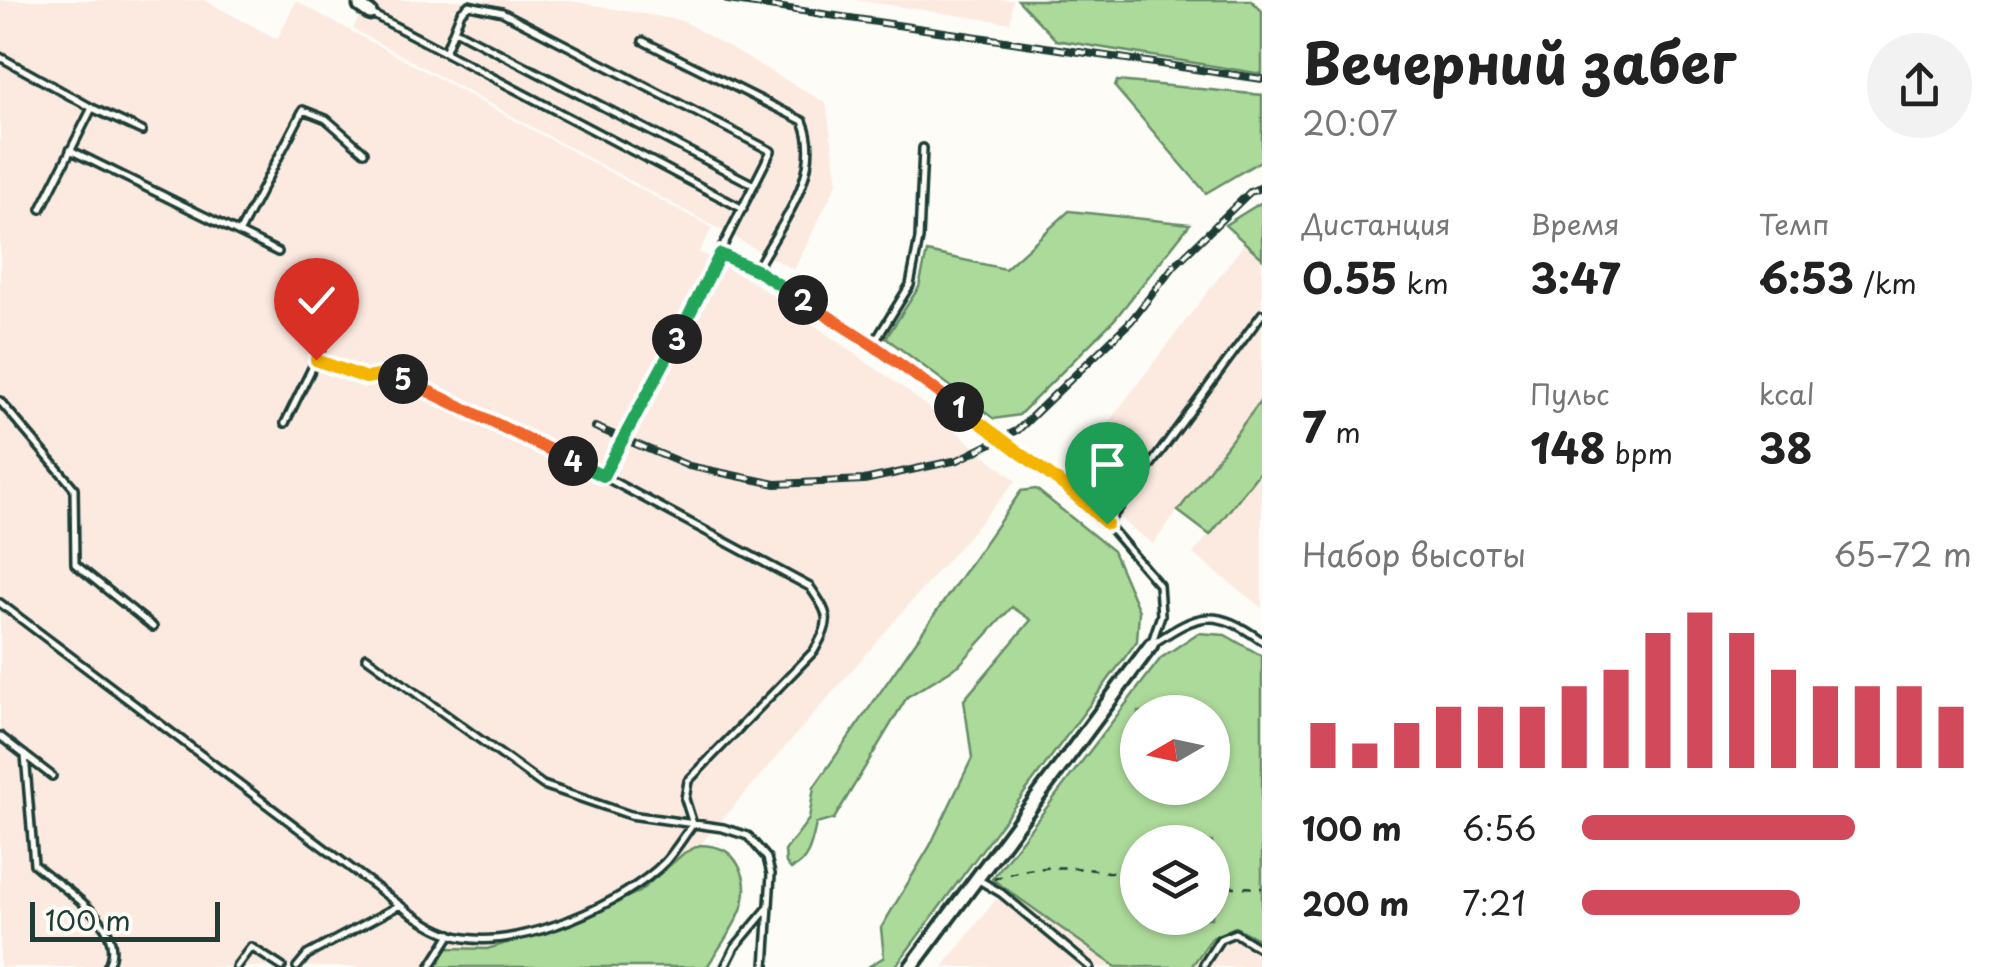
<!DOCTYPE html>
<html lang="ru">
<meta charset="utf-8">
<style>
body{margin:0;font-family:"Playpen Sans",sans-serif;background:#f2f2f2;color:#222;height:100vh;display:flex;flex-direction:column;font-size:38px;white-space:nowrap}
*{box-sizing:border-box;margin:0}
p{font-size:32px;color:#767676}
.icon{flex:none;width:55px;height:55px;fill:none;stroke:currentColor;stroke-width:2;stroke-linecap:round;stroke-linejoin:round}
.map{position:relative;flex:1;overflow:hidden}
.panel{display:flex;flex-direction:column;background:#fff;width:750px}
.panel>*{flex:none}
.needle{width:65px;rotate:261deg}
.buttons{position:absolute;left:1120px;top:695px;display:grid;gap:20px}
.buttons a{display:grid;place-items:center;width:110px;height:110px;border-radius:50%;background:#fff;box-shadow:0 2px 8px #0004;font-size:50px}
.scale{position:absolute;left:30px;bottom:25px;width:190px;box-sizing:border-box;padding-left:10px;border:5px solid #1f3d34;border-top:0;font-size:28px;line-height:35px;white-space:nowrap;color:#1f3d34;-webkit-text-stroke:8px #fdfcf7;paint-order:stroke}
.pin{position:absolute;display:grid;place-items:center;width:85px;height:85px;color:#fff;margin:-102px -42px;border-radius:50% 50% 50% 0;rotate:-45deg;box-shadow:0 0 10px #0007}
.pin .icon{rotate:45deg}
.km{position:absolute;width:50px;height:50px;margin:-25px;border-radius:50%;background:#222;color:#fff;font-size:28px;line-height:50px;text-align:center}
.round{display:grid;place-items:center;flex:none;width:105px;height:105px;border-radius:52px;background:#f2f2f2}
.head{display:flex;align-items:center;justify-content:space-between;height:170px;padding:0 40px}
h1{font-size:55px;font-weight:700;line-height:75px}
.figures{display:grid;grid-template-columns:repeat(3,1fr);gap:15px;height:170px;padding:10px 40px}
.figures div{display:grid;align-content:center}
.figures b{font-size:42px;font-weight:700}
.figures small{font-size:28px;font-weight:400}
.figures p{font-size:28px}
.chart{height:280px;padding:20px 40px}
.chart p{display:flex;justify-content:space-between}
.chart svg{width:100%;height:180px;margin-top:10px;stroke:#d1495b;stroke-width:6}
ul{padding:0 40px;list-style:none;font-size:32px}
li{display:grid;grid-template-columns:160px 120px 1fr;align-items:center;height:75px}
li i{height:25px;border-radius:12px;background:#d1495b}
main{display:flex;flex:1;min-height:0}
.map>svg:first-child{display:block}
.built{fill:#fceae1}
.green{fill:#acda9a;stroke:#668c67;stroke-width:2.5;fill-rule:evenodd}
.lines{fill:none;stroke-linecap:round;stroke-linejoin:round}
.service-casing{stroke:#1f3d34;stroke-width:12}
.minor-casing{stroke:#1f3d34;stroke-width:19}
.path{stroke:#1f3d34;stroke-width:2.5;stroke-dasharray:8 8;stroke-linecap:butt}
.service{stroke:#fdfcf7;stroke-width:5}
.minor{stroke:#fdfcf7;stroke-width:11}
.rail-casing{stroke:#1f3d34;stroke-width:8}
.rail{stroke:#fdfcf7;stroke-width:4;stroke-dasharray:11;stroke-linecap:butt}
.split-1-casing{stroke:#fff;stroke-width:20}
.split-2-casing{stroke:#fff;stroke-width:20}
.split-3-casing{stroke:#fff;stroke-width:20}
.split-4-casing{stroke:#fff;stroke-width:20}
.split-5-casing{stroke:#fff;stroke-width:20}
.split-6-casing{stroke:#fff;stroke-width:20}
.split-1{stroke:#f5b400;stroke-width:12}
.split-2{stroke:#f0652b;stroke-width:12}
.split-3{stroke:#22a559;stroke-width:12}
.split-4{stroke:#22a559;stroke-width:12}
.split-5{stroke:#f0652b;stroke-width:12}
.split-6{stroke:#f5b400;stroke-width:12}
</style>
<main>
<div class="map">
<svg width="1262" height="967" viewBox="0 0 1262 967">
<rect width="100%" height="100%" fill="#fdfcf7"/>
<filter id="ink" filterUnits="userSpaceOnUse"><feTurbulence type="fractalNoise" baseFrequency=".01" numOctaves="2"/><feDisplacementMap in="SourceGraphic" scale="20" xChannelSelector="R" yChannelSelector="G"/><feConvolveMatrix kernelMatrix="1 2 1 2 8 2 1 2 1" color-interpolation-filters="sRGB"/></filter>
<g filter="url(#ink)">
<path class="built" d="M0 0H204L277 39 296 1 712 228 699 252 759 286 909 392 1016 481 700 845 683 853 639 892 548 931 487 949 447 948 434 967H0Z
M368 0H565L683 21 826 103 838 181 794 270 353 29Z
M855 0H1013L1010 23Z
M1262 233V399L1153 544 1066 478 1244 244Z
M1262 469V608L1193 554Z
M1014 876 1143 967H943Z
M1233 907 1262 927V967H1188Z"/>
<path class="green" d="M1018 0H1251L1262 11V74L1056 40Z
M1117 81 1262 95V160L1206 193 1115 87Z
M1262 202V258L1225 225Z
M1069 211 1190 224 1115 319 1019 415 994 419 886 338 919 287 927 252 1005 269Z
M1262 399V469L1210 535 1178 511Z
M1036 489 1113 551 1139 611 1137 641 895 967H868L884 957 881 928 930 846 972 758 964 700 1031 620 1012 607 959 665 907 697 834 819 816 824C812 842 809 862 791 869L786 863 785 851 809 819 814 787 1021 491Z
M1198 633 1225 635 1262 656V941L1235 927 1212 938 1191 967H1116L992 879 1161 658ZM1138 712H1212V788H1138ZM1138 842H1212V918H1138Z
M700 845C718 846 730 849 739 866 759 901 725 937 707 967H435L447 948 487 949 548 931 639 892 684 853Z"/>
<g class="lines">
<defs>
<path id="service" d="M370 13 743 209
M455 30 754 185
M643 41 803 121C825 172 779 226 756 270
M445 52 461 12 469 5 502 12 771 151 625 440 603 476
M0 57 92 108 142 131
M70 150 278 252
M41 209 92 108
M239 233 303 110 326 119 364 152
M720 254 756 270 873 345 1067 488 1107 524 1159 585 1161 615 1152 642
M873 345 910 285 919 239 923 148
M316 360 332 326
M0 401 74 488 75 564 153 627
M1107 524 1262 314
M0 603 409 912C426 923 444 935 465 938 523 948 625 903 665 862 675 851 684 836 693 824L685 799 688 781 814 651C832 619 830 616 810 587L603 476 395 376 366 378 316 360 285 423
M1154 643C1199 613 1215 607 1262 641
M366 657 543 785 630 815 723 828 748 836 767 858 771 874 765 967
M0 736 52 776
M25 755 34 864C60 888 131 925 107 967
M979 880 1001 893 1090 967
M1204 964 1220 939 1235 933 1262 950
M236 967 251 947 282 967
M297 967 307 955 400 905
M430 967 451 934
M725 967 735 947 767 909"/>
<path id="minor" d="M360 0V6L370 13
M911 967 1151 645"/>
</defs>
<use href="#service" class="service-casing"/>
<use href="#minor" class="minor-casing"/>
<path class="path" d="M994 879C1042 861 1088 867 1138 878
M1212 886 1262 888"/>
<use href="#service" class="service"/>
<use href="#minor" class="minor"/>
<defs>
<path id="rail" d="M728 0 1262 79
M595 427 689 466 776 484 864 480 958 460 1018 430 1131 321 1174 266 1250 192 1262 187"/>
</defs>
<use href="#rail" class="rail-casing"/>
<use href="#rail" class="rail"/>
</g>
</g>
<g class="lines" filter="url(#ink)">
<defs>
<path id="split-1" d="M959 407 1067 488 1107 524"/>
<path id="split-2" d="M803 300 873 345 959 407"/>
<path id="split-3" d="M677 339 720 254 756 270 803 300"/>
<path id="split-4" d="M573 461 603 476 677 339"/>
<path id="split-5" d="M403 379 573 461"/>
<path id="split-6" d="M316 360 366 378 390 374 403 379"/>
</defs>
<use href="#split-1" class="split-1-casing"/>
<use href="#split-2" class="split-2-casing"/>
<use href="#split-3" class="split-3-casing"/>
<use href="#split-4" class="split-4-casing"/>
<use href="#split-5" class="split-5-casing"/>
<use href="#split-6" class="split-6-casing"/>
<use href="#split-1" class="split-1"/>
<use href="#split-2" class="split-2"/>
<use href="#split-3" class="split-3"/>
<use href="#split-4" class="split-4"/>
<use href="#split-5" class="split-5"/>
<use href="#split-6" class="split-6"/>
</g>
</svg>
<div class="buttons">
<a><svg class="needle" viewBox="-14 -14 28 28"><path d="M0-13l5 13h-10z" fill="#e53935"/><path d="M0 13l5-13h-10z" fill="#767676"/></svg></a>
<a><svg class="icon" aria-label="layers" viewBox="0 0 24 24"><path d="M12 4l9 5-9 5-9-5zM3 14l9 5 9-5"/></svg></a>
</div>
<div class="scale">100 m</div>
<div class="pin" style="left:1107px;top:524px;background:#1e9e55"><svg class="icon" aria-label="arrive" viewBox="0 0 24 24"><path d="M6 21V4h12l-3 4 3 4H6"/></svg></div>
<div class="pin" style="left:316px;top:360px;background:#d93025"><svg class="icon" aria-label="check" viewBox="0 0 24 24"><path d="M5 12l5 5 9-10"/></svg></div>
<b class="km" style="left:959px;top:407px">1</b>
<b class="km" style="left:803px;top:300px">2</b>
<b class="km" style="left:677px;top:339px">3</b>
<b class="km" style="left:573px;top:461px">4</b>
<b class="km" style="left:403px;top:379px">5</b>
</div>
<section class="panel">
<div class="head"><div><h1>Вечерний забег</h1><p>20:07</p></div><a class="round"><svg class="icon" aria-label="share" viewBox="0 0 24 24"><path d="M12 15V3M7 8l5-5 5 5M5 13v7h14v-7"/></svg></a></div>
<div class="figures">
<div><p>Дистанция</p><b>0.55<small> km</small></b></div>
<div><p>Время</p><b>3:47</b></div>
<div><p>Темп</p><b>6:53<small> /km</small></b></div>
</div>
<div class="figures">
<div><b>7<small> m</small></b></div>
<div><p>Пульс</p><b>148<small> bpm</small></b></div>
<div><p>kcal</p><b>38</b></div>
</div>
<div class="chart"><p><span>Набор высоты</span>65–72 m</p>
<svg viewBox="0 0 160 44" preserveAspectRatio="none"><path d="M5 44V33M15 44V38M25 44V33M35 44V29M45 44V29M55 44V29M65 44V24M75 44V20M85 44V11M95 44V6M105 44V11M115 44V20M125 44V24M135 44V24M145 44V24M155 44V29"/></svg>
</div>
<ul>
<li><b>100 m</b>6:56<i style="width:70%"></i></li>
<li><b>200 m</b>7:21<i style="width:56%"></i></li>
</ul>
</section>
</main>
